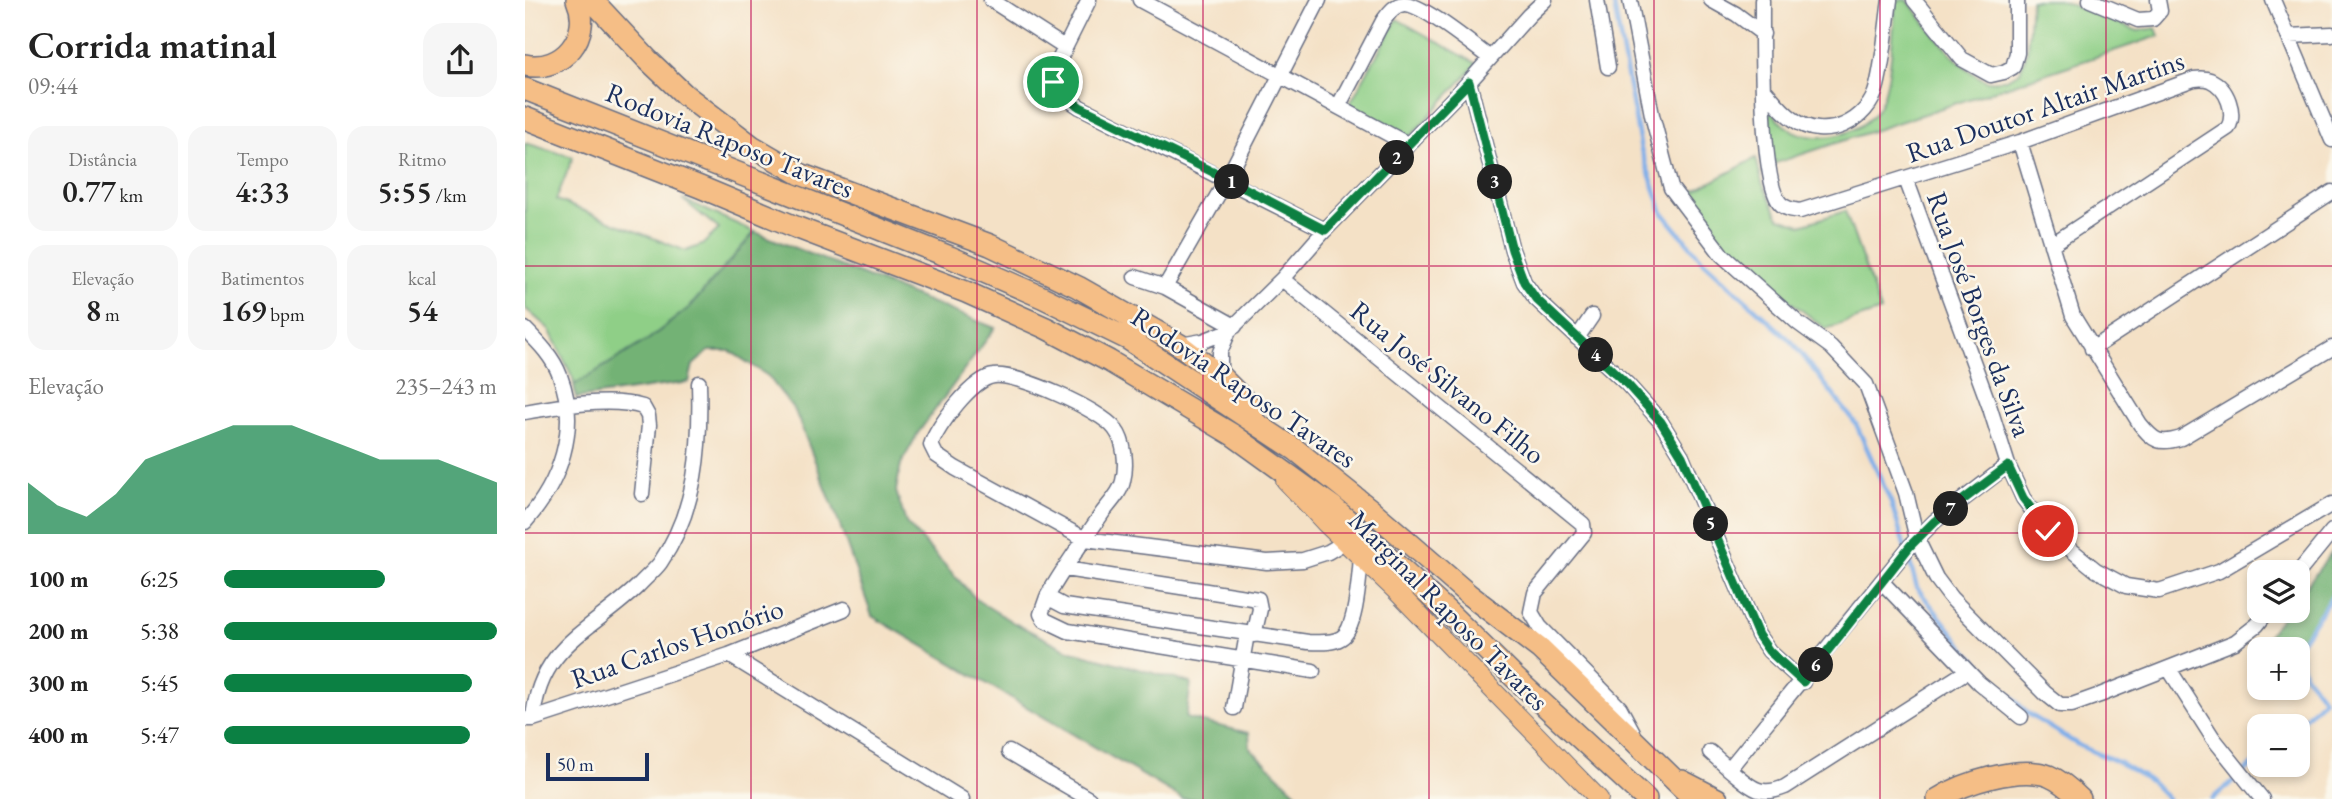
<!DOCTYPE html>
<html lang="pt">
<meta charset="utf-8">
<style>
body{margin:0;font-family:"EB Garamond",serif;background:#f6f6f6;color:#222;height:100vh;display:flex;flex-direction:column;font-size:26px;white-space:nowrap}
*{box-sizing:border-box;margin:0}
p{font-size:23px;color:#767676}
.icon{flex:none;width:38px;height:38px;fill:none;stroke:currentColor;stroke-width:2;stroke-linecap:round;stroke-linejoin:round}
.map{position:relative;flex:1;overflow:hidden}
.drawer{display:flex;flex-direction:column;background:#fff;width:525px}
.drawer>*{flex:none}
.fabs{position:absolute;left:1722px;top:560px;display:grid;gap:14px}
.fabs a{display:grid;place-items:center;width:63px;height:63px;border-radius:14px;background:#fff;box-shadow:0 4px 10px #0003;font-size:35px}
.scale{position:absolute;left:21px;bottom:18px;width:103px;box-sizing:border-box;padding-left:7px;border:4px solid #1b2f5e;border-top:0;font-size:19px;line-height:24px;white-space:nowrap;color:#1b2f5e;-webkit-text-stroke:5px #fbf7ec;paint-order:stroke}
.pin{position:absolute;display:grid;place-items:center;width:60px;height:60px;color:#fff;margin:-30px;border:4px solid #fff;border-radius:50%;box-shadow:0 2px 7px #0007}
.km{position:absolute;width:35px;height:35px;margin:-18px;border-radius:50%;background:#222;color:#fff;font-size:19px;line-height:35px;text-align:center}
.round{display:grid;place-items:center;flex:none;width:74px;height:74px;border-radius:21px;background:#f6f6f6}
.head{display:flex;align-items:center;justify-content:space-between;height:119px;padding:0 28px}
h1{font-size:38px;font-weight:600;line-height:52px}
.metrics{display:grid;grid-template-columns:repeat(3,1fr);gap:10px;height:119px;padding:7px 28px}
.metrics div{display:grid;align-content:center;border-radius:18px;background:#f6f6f6;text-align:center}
.metrics b{font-size:30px;font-weight:600}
.metrics small{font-size:19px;font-weight:400}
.metrics p{font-size:19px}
.chart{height:196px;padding:14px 28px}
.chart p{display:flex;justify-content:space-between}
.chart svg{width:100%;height:126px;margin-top:7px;fill:#0b8043;opacity:.7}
ul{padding:0 28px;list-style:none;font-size:23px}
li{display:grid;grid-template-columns:112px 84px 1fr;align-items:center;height:52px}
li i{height:18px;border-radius:9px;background:#0b8043}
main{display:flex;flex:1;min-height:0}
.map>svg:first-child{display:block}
.green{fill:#8fcf87;stroke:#557f72;stroke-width:2}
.forest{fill:#73b274;stroke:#477069;stroke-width:2}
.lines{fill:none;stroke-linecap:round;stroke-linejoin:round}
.stream{stroke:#7eaee9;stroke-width:4.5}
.minor-casing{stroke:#676d82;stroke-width:17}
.major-casing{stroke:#676d82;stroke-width:20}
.highway-casing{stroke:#676d82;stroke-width:24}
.minor{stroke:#fff;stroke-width:14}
.major{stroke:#f5be86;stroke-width:18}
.highway{stroke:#f5be86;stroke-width:21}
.route-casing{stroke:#fff;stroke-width:14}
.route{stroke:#0b8043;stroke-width:9}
.grid{fill:none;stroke:#c2185b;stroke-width:2;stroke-opacity:0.55}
.labels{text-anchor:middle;stroke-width:5;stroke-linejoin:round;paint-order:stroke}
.street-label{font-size:28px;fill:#1b2f5e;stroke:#fbf7ec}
</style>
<main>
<section class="drawer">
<div class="head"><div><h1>Corrida matinal</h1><p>09:44</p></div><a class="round"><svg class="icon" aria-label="share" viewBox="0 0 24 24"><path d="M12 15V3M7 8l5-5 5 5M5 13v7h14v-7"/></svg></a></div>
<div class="metrics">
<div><p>Distância</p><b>0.77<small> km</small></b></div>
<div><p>Tempo</p><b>4:33</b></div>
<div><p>Ritmo</p><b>5:55<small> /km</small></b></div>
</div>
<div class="metrics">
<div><p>Elevação</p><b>8<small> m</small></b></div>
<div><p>Batimentos</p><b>169<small> bpm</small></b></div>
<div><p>kcal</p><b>54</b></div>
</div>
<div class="chart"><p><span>Elevação</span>235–243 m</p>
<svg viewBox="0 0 160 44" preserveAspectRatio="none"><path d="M0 44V26L10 34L20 38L30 30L40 18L50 14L60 10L70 6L80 6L90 6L100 10L110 14L120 18L130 18L140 18L150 22L160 26V44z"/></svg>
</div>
<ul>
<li><b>100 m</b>6:25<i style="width:59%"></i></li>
<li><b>200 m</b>5:38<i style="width:100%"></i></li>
<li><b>300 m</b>5:45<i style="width:91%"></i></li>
<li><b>400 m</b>5:47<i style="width:90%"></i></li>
</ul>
</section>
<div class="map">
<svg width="1807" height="799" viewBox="0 0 1807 799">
<rect width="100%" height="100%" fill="#fbf7ec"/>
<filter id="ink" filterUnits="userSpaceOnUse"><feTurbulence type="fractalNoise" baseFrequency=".0143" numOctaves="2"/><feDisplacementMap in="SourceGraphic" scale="14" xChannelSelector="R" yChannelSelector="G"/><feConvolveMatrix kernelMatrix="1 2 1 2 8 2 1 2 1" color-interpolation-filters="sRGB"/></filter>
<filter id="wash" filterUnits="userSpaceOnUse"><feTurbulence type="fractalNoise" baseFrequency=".00686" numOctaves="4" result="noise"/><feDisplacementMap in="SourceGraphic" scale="28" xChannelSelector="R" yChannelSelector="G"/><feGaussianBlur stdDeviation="1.57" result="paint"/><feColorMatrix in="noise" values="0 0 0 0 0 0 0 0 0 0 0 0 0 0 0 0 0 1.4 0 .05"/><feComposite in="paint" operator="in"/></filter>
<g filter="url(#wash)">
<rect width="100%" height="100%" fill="#f4e1c6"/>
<path class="green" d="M1371 0H1382C1399 21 1438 76 1464 81 1476 83 1485 77 1495 72L1502 52 1506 0H1534L1613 31 1631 28 1634 36 1248 164 1243 103C1248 113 1253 122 1263 128 1290 146 1337 136 1354 107 1367 83 1368 28 1371 0Z
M872 19 952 64 885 137 824 105Z
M0 143 48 157 31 200 161 251 177 245 194 229 157 199 230 232 165 307 124 339 49 385 48 378 24 329 0 308Z
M1231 158 1237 183 1254 218 1276 225 1320 211 1356 311 1301 329 1209 258 1160 196Z"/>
<path class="forest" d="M230 232 470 328 393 433 376 464 371 491 381 523 452 600 489 623 543 650 666 683 661 718 724 733 725 748 778 799H658L347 616 309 509 270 411 243 376 205 351H184L168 365 164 382 51 398 49 385 124 339 165 307Z
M1807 552V596L1773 646 1738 641 1762 611H1773V597Z"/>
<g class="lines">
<path class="stream" d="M1088 0 1116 150 1138 213 1177 260 1267 342 1331 424 1366 502 1380 548
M1383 556 1392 588 1442 651 1502 713 1555 746 1595 763 1625 781 1643 799
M1771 726 1799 699 1779 673 1773 646 1807 596
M1687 799 1734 759"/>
</g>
</g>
<g filter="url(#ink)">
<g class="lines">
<defs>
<path id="minor" d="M466 0 539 47
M564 0 529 70C527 91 538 96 555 107L800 230
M615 0 884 145
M1072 0 1083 67
M1105 0 1127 115 1146 188 1197 255 1273 323 1306 347 1341 384 1381 493 1392 539 1411 578 1426 598 1520 693 1535 705H1547L1575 695 1710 642 1732 625 1743 611
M1186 0 1211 14 1238 34
M1237 0C1237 36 1235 181 1255 203 1260 209 1268 210 1275 211L1495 142 1669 79C1675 78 1680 78 1685 80 1703 88 1711 113 1703 128L1526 245
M1389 0 1437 59 1466 75 1479 72 1488 67 1492 53V0
M1565 0 1613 20 1628 19 1635 11 1633 0
M1748 0 1807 140
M1763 36 1807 34
M944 82 987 250 999 282 1011 299 1102 384 1136 422 1157 456 1233 635 1244 651 1278 682
M1238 88C1247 98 1256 111 1268 119 1299 143 1344 122 1352 86 1359 58 1361 28 1365 0
M814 105 858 21C864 13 869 5 879 4 896 3 949 46 965 58
M1495 142 1548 316 1615 424C1629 441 1634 445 1656 438L1807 348
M1381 179 1464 405 1483 465 1498 498 1523 531 1571 570 1601 586 1634 591 1694 571 1807 504
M610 277 640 287 710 326
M757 279 1058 524 1059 533 1010 593 1006 612 1015 627 1095 708 1108 732
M640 287 702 179 794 0
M0 329C14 343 28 357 35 376 55 428 35 483 0 522
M1052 338 1067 316
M655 345 678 341 704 331
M1567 349 1807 192
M695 376V352L704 331 757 279 800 230 944 82 1004 15 1020 0
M0 412C33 406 86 397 118 407L123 416 124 425 117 494
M820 542 803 552 778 560 742 562 560 539 430 468 411 455 406 445C412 426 448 378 469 376 493 373 576 410 590 429 600 442 602 465 598 481 596 492 585 503 578 512 559 540 538 568 522 597L539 606 783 642C793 642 806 644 816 638 832 629 834 576 836 558
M540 569 733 599 735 609 729 635
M1773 573 1807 531
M1357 582 1454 683 1496 717
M522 597 516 614 520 620 543 631 788 671
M204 655 437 799
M1644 669 1688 738 1737 799
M1442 671 1260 787C1233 798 1225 786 1204 769L1385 546 1410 521 1483 465
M709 708 722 634
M1 719H8L204 655 319 609
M8 719C14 646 66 631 113 586 120 578 129 571 135 563 172 509 176 446 174 383
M484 752 564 799
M1185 752 1204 769"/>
<path id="major" d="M760 480 800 523 872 592 1074 799"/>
<path id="highway" d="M67 0 122 59 160 95 227 146 275 174 465 245 553 287 655 345 695 376 729 410
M0 65C38 73 68 35 52 0
M0 89 425 257 517 297 603 339 771 450 846 510 943 594 1015 649 1169 799
M0 118 175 187 273 228 441 292 521 328 584 361 708 435 808 507 925 614 989 677 1121 799
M1157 781 1192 799
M1413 799C1438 783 1494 765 1524 776 1536 781 1546 790 1555 799"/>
</defs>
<use href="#minor" class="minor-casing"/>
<use href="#major" class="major-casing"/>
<use href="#highway" class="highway-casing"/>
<use href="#minor" class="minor"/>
<use href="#major" class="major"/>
<use href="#highway" class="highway"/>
</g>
</g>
<g class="lines" filter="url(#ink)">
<defs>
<path id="route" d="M528 82 536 94 555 107 702 179 800 230 944 82 987 250 999 282 1011 299 1102 384 1136 422 1157 456 1233 635 1244 651 1278 682 1385 546 1410 521 1483 466 1498 498 1523 531"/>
</defs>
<use href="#route" class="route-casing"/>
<use href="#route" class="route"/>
</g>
<path class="grid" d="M226 0V799M452 0V799M678 0V799M904 0V799M1129 0V799M1355 0V799M1581 0V799M0 266H1807M0 533H1807"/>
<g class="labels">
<g class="street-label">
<text transform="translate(1520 106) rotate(-19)" y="10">Rua Doutor Altair Martins</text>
<text transform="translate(205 140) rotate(22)" y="10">Rodovia Raposo Tavares</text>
<text transform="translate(1455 314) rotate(70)" y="10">Rua José Borges da Silva</text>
<text transform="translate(923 382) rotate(39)" y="10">Rua José Silvano Filho</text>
<text transform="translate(719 387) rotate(34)" y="10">Rodovia Raposo Tavares</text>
<text transform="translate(924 610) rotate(45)" y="10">Marginal Raposo Tavares</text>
<text transform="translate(152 643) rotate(-19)" y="10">Rua Carlos Honório</text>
</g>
</g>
</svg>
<div class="fabs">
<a><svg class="icon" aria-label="layers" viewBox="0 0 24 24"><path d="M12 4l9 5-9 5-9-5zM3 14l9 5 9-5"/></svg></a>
<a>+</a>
<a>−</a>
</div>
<div class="scale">50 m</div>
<div class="pin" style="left:528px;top:82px;background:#1e9e55"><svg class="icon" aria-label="arrive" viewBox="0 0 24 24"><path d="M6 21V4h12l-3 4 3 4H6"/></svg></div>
<div class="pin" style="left:1523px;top:531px;background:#d93025"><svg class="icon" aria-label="check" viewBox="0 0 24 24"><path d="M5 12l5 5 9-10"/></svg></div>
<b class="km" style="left:707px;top:182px">1</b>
<b class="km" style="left:872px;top:158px">2</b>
<b class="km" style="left:970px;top:182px">3</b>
<b class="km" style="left:1071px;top:355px">4</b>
<b class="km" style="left:1186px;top:524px">5</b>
<b class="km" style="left:1291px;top:665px">6</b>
<b class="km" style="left:1426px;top:509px">7</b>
</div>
</main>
